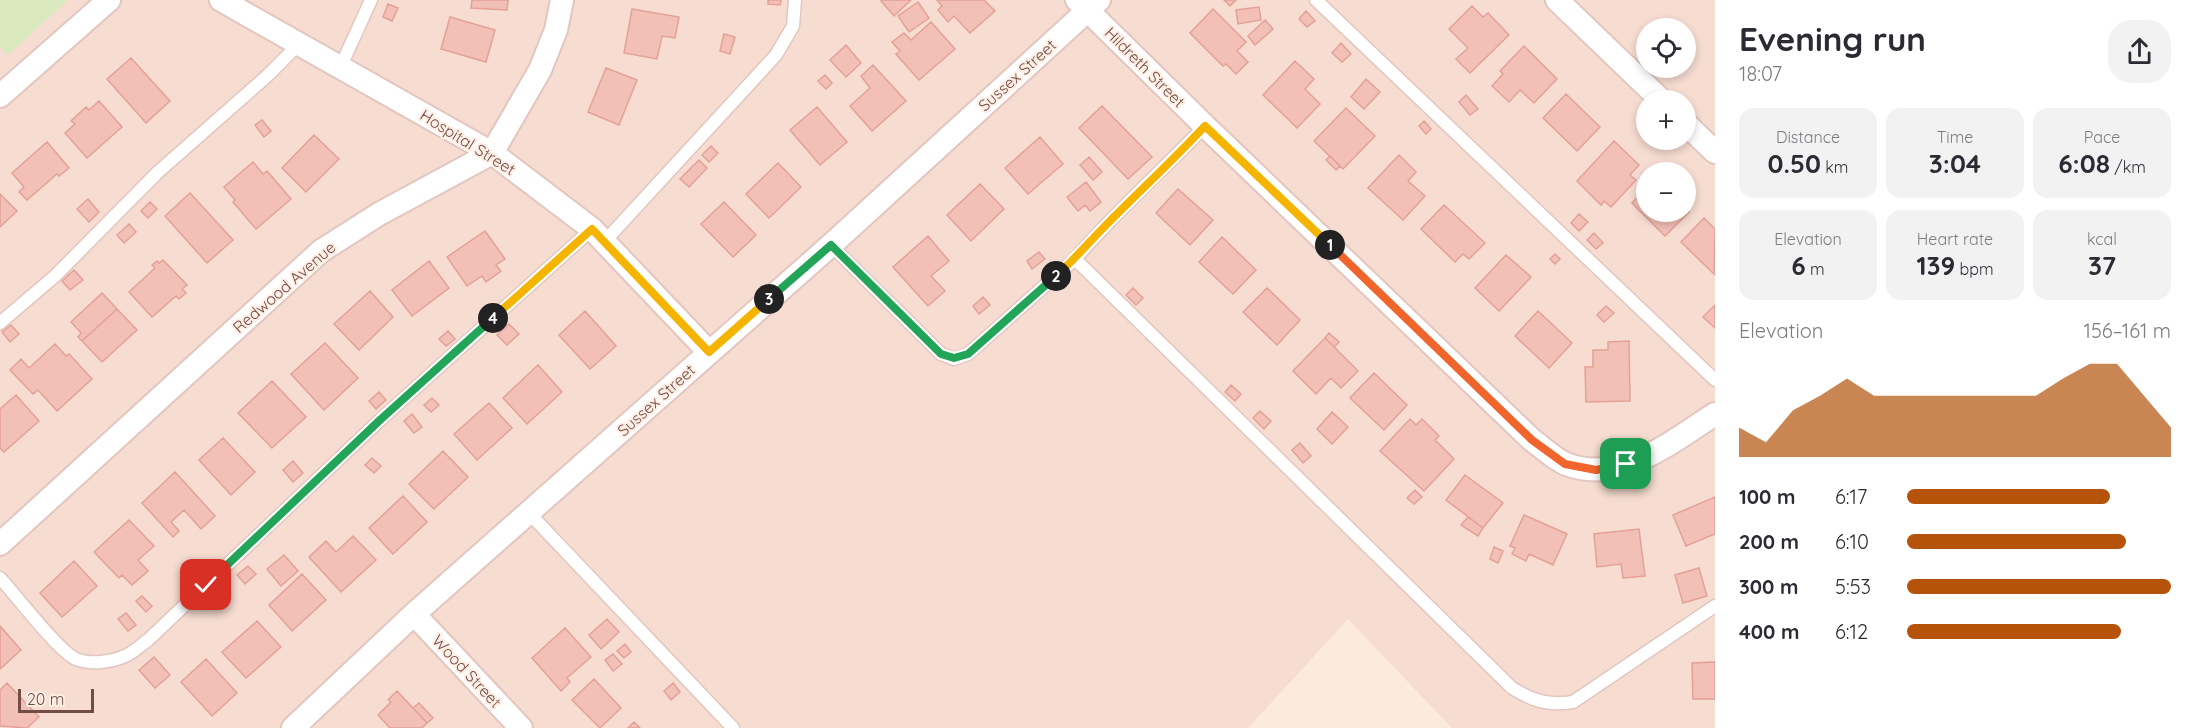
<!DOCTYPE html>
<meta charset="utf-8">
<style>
body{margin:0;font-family:Quicksand,sans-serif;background:#f2f2f3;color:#2b2b33;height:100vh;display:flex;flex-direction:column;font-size:22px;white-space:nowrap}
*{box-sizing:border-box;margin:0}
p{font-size:20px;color:#7c7c81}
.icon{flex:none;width:33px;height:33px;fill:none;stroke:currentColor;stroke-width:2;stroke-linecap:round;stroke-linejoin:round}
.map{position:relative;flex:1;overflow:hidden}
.sheet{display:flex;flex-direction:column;background:#fff;width:480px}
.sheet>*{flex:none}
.fabs{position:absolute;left:1636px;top:18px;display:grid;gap:12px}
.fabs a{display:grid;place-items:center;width:60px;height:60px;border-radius:50%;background:#fff;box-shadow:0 3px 9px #0003;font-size:30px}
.scale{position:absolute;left:18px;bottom:15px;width:76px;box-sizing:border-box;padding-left:6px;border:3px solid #724c47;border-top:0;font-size:16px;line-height:21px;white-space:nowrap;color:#724c47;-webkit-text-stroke:4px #ffefe5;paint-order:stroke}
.pin{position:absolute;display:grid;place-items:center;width:51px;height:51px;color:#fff;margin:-26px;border-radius:12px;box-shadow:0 3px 9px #0006}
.km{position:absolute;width:30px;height:30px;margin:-15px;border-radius:50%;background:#222;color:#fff;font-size:16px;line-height:30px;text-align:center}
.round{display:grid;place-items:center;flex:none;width:63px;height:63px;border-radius:24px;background:#f2f2f3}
.headline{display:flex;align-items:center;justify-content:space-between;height:102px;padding:0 24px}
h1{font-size:33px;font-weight:800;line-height:45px}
.metrics{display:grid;grid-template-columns:repeat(3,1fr);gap:9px;height:102px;padding:6px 24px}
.metrics div{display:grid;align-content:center;border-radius:15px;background:#f2f2f3;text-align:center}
.metrics b{font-size:26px;font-weight:800}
.metrics small{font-size:16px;font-weight:400}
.metrics p{font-size:16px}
.chart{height:168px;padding:12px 24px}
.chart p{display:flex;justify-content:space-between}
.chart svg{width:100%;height:108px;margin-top:6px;fill:#b45309;opacity:.7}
ul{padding:0 24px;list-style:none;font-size:20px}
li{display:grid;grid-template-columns:96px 72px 1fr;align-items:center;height:45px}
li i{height:15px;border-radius:8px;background:#b45309}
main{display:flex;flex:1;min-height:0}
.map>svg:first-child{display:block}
.residential{fill:#f6dcd1;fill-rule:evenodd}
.green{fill:#dae9be}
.building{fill:#f2c0b7;stroke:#e4a197;stroke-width:1.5}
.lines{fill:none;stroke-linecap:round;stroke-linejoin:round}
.lane-casing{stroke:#e2c6bf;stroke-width:15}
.street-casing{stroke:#e2c6bf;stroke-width:26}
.lane{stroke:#fff;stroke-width:12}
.street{stroke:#fff;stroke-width:22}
.split-1-casing{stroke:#fff;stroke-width:12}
.split-2-casing{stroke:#fff;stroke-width:12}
.split-3-casing{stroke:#fff;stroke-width:12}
.split-4-casing{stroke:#fff;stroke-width:12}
.split-5-casing{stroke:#fff;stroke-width:12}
.split-1{stroke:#f0652b;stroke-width:8}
.split-2{stroke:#f5b400;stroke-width:8}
.split-3{stroke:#22a559;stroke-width:8}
.split-4{stroke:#f5b400;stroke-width:8}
.split-5{stroke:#22a559;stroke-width:8}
.labels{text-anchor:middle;stroke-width:4.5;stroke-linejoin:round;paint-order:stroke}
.street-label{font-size:16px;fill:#724c47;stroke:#ffefe5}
</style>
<main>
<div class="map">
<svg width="1715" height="728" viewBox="0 0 1715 728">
<rect width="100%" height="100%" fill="#fceadf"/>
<path class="residential" d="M0 0H1715V728H1452L1348 619 1248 728H0ZM1647 28H1686V68H1647ZM1647 100H1686V140H1647ZM1647 172H1686V212H1647Z"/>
<path class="green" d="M0 0H68L8 55 0 47Z"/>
<path class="building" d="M472 0H508L507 10 471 8Z
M768 0H781L780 5 768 4Z
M883 0H911L894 16 881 1Z
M937 0H984L995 11 970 33 954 16 948 22 938 10 942 6Z
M1224 0H1236L1230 6Z
M918 2 929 18 909 32 898 16Z
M388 4 398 8 392 21 383 17Z
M1472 6 1483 17 1488 13 1509 35 1470 73 1456 59 1468 48 1449 29Z
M1259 7 1261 20 1238 24 1236 10Z
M632 9 679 17 675 38 662 36 657 59 624 53Z
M1213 9 1246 42 1237 51 1248 62 1236 74 1226 64 1223 66 1190 33Z
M1306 11 1315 21 1307 27 1299 19Z
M450 17 495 30 486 62 441 49Z
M1265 20 1273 29 1255 45 1248 36Z
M931 22 955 49 919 80 896 54 900 51 892 42 904 33 911 40Z
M724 34 735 37 730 54 720 51Z
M1341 43 1351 54 1342 62 1332 53Z
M846 45 861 63 846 77 830 60Z
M1524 46 1557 79 1534 103 1520 90 1509 102 1492 86 1503 74 1500 71Z
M131 58 170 101 146 123 107 79Z
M1295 61 1314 79 1305 89 1320 104 1297 128 1263 95Z
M873 65 906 101 872 131 850 106 870 88 861 76Z
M606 68 637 80 619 125 588 112Z
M825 75 832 83 826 89 818 81Z
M1366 79 1380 92 1364 109 1351 97Z
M1566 94 1600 127 1577 151 1543 118Z
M1466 95 1478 109 1470 115 1459 102Z
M99 101 122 127 87 158 65 133 75 124 71 121 86 107 89 110Z
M1102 106 1152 157 1128 179 1079 128Z
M817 107 847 142 820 165 790 130Z
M1346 108 1375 136 1343 169 1314 141Z
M262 120 271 131 264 137 255 125Z
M1424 121 1431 129 1426 134 1419 126Z
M314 135 339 159 306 192 282 168Z
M1040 137 1063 164 1028 194 1005 168Z
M1614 141 1639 165 1630 175 1636 180 1611 207 1604 201 1601 205 1577 181Z
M47 142 69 168 59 176 57 174 27 200 19 192 24 187 12 173Z
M711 146 718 153 709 162 702 155Z
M1399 155 1416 172 1408 181 1425 196 1403 220 1368 188Z
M1330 156 1340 166 1336 170 1326 160Z
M1089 157 1102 172 1093 180 1080 165Z
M699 160 707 168 689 187 680 179Z
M253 162 263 174 267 171 291 199 256 229 233 202 235 200 224 187Z
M778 163 801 187 769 218 746 194Z
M1086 182 1101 202 1090 211 1085 205 1078 211 1067 197Z
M980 184 1004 209 971 241 947 215Z
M1647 187V212H1686V210L1689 212 1665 236 1632 203Z
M1178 189 1213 220 1190 245 1156 213Z
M190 193 233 240 207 263 165 216Z
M0 194 17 211 0 227Z
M88 199 99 212 89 222 77 209Z
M150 202 157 209 148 218 141 211Z
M724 202 756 235 733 257 701 224Z
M1444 205 1485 243 1469 259 1463 254 1455 262 1421 229Z
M1579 214 1588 222 1579 231 1571 223Z
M1704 218 1715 229 1714 274 1681 242Z
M129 224 136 232 124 243 117 235Z
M485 231 505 259 496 265 501 271 486 282 482 276 467 286 447 257Z
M1594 233 1603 243 1596 249 1587 240Z
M928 236 949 261 931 276 945 291 928 306 893 267Z
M1222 237 1256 270 1233 294 1199 262Z
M1039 252 1045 259 1032 269 1027 261Z
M1555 254 1560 259 1555 264 1550 259Z
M1506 255 1531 277 1499 311 1475 288Z
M163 260 187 285 182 289 186 293 179 299 176 296 152 317 129 292 155 268 152 265 157 261 159 263Z
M429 261 449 288 412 316 392 290Z
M74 270 83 280 70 290 62 281Z
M1133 288 1143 298 1136 305 1126 295Z
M1267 288 1300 320 1277 345 1243 312Z
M370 291 393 317 359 350 334 324Z
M102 293 117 309 82 341 78 337 81 333 71 322Z
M983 297 990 305 979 314 973 306Z
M1715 305V328L1703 317Z
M1606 306 1614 313 1604 322 1597 315Z
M117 309 137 330 102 362 82 341Z
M585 311 616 346 590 369 559 335Z
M1538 311 1572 343 1549 368 1515 336Z
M509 324 519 334 507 345 497 335Z
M11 325 19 334 10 342 2 332Z
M448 331 455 339 446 346 439 339Z
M1329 333 1339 342 1334 347 1325 338Z
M1325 338 1358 371 1341 388 1331 378 1316 394 1293 371Z
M1629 341 1630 401 1586 402 1585 367H1593V350H1608V342Z
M325 343 358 378 324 410 291 374Z
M55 344 66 356 69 354 92 379 57 411 38 390 33 394 10 370 21 359 29 368Z
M538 365 562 392 527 424 503 398Z
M1374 373 1407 405 1384 430 1350 398Z
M272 381 306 417 272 448 238 413Z
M1231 385 1241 394 1235 401 1225 392Z
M379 392 386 400 376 409 369 401Z
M16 395 39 421 4 452 0 448V409Z
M432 398 439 405 431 412 424 405Z
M489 403 512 428 477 460 454 434Z
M1260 411 1271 421 1264 429 1253 418Z
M1332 412 1348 427 1332 444 1317 429Z
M412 414 422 427 414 433 404 421Z
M1410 419 1416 425 1422 419 1439 436 1435 440 1454 459 1424 491 1380 451Z
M223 438 255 472 231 495 199 460Z
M1300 443 1311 456 1303 463 1292 450Z
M443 451 468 477 434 509 409 484Z
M372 458 381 466 374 473 365 465Z
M293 461 303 473 293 482 283 470Z
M175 472 215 516 201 529 184 510 171 522 179 531 173 537 142 503Z
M1465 475 1503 503 1483 528 1446 500Z
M1415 490 1422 497 1414 504 1407 498Z
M403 496 427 522 393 554 369 528Z
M1715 497V534L1686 546 1673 515Z
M1524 515 1567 534 1553 565 1529 554 1526 561 1512 554 1515 548 1510 546Z
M1468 517 1483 528 1478 536 1461 525Z
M129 520 154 546 138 560 148 571 132 585 122 575 119 578 94 552Z
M1639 529 1645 576 1623 578 1621 564 1597 567 1594 534Z
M353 536 376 560 341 592 309 557 326 541 336 552Z
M1494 547 1503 551 1498 563 1490 559Z
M284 555 298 571 281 586 267 569Z
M74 561 97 586 62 617 40 593Z
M248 566 256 574 245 584 237 575Z
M1699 568 1707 596 1683 603 1675 575Z
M302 574 326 600 292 631 269 605Z
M142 596 152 606 146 612 136 601Z
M126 613 136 625 128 631 118 619Z
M607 619 619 632 601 649 589 635Z
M257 621 281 647 246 678 222 652Z
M0 626 21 650 0 669Z
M565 628 591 657 567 678 570 682 561 691 532 658Z
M625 644 631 652 624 658 617 651Z
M613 654 622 664 613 671 605 660Z
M154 657 170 675 155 688 139 670Z
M206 659 237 693 212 716 181 682Z
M1715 662V699H1693L1692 663Z
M594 679 621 708 600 728 572 700Z
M7 683 39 717 27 728 0 726V690Z
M673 683 680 692 671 700 664 691Z
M397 691 427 723 422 728H390L378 715 391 702 388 700Z
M419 703 433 718 427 723 413 708Z
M634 722 640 728H628Z"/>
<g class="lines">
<defs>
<path id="lane" d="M1316 0 1715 380
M340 68 371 0
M1205 126C1162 171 1115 212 1075 259L1512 688C1533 701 1549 706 1573 702L1715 606
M605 241 776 55 793 26 795 0
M831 245 941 354 954 359 968 354 1075 259
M0 323 55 276 158 172 267 76 299 44
M529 513 733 728
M0 578C16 595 58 651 76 659 91 665 111 662 125 656 133 653 141 645 148 640L380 420 592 229"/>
<path id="street" d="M221 0 492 153 592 229 709 352
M1077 0 1205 126 1532 440C1542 447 1554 459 1566 464 1620 485 1673 441 1715 414
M1557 0 1661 100
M0 96 109 0
M1686 124 1715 152
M0 544 321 251 379 214 492 153 540 70 556 30 562 0
M414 614 521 728
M293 728 414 614 831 245 1099 0"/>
</defs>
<use href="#lane" class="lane-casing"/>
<use href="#street" class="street-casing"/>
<use href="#lane" class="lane"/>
<use href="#street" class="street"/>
</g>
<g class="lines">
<defs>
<path id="split-1" d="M1330 245 1532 440 1565 464 1596 470 1626 464"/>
<path id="split-2" d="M1056 276C1075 259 1091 240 1109 222 1141 190 1174 159 1205 126L1330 245"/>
<path id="split-3" d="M769 299 831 245 941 354 954 358 968 354 1056 276"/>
<path id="split-4" d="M493 318 592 229 709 352 769 299"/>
<path id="split-5" d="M206 585 380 420 493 318"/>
</defs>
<use href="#split-1" class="split-1-casing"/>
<use href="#split-2" class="split-2-casing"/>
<use href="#split-3" class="split-3-casing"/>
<use href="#split-4" class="split-4-casing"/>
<use href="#split-5" class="split-5-casing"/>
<use href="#split-1" class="split-1"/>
<use href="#split-2" class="split-2"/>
<use href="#split-3" class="split-3"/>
<use href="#split-4" class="split-4"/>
<use href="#split-5" class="split-5"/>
</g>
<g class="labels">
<g class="street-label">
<text transform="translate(1145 67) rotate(45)" y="6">Hildreth Street</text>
<text transform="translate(1017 75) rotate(-42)" y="6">Sussex Street</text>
<text transform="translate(468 142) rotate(32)" y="6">Hospital Street</text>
<text transform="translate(284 287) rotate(-41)" y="6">Redwood Avenue</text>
<text transform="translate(656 400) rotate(-42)" y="6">Sussex Street</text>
<text transform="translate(467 671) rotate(47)" y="6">Wood Street</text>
</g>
</g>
</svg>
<div class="fabs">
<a><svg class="icon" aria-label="locate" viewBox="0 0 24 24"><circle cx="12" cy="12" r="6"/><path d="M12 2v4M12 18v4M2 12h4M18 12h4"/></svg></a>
<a>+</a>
<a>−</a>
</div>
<div class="scale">20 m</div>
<div class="pin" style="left:1626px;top:464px;background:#1e9e55"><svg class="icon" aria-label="arrive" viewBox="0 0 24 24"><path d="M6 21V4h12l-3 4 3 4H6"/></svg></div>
<div class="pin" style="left:206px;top:585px;background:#d93025"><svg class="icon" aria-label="check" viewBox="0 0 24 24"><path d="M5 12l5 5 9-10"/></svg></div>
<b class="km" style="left:1330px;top:245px">1</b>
<b class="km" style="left:1056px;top:276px">2</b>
<b class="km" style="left:769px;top:299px">3</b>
<b class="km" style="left:493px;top:318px">4</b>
</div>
<section class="sheet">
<div class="headline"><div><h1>Evening run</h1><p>18:07</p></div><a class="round"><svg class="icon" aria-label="share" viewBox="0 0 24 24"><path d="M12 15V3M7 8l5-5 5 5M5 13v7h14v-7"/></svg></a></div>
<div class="metrics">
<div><p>Distance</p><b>0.50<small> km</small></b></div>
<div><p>Time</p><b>3:04</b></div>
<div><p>Pace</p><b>6:08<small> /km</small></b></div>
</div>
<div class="metrics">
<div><p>Elevation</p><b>6<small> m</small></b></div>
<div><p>Heart rate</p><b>139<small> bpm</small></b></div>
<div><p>kcal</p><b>37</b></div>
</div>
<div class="chart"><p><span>Elevation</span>156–161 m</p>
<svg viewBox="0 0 160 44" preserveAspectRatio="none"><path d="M0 44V32L10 38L20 25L30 19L40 12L50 19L60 19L70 19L80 19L90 19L100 19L110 19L120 12L130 6L140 6L150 19L160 32V44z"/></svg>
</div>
<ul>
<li><b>100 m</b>6:17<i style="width:77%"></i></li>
<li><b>200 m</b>6:10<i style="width:83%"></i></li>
<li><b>300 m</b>5:53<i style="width:100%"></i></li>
<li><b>400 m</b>6:12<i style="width:81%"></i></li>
</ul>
</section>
</main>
